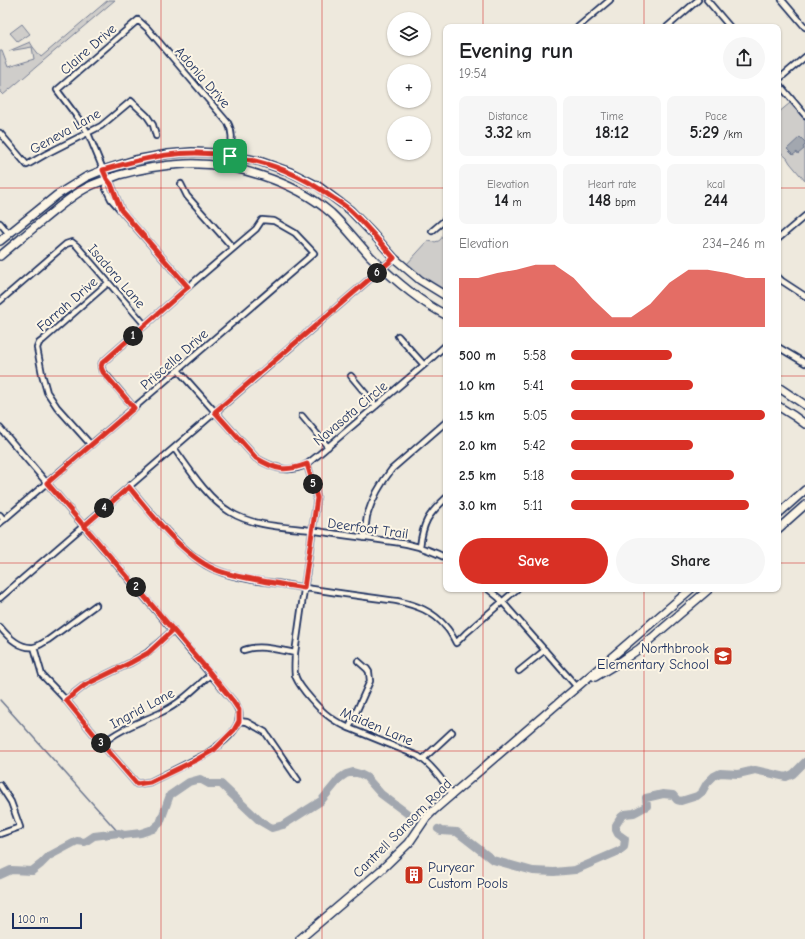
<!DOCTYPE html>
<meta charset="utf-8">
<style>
body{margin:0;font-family:"Comic Neue",sans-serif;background:#f6f6f6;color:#202124;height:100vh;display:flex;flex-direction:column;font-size:15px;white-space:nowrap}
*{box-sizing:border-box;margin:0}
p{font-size:13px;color:#757577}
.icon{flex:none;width:22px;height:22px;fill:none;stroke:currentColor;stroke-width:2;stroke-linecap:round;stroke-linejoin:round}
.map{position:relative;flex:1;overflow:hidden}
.drawer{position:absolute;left:443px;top:24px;width:338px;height:568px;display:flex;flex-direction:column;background:#fff;border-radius:8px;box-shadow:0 1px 3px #0004}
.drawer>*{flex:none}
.fabs{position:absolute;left:387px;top:12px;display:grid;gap:8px}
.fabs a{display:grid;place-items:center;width:44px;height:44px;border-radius:50%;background:#fff;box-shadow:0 1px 3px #0004;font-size:20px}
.scale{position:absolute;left:12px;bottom:10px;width:70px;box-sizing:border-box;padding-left:4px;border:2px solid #1b2f5e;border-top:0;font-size:11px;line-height:14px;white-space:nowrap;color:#1b2f5e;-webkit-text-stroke:3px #fcf5e5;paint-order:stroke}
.pin{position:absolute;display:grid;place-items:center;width:34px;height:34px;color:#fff;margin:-17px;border-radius:8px;box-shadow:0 2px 6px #0006}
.km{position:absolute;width:20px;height:20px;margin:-10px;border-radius:50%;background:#222;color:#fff;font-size:11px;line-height:20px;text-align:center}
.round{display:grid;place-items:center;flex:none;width:42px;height:42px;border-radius:21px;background:#f6f6f6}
.summary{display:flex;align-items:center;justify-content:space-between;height:68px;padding:0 16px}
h1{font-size:22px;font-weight:800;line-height:30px}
.metrics{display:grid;grid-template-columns:repeat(3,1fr);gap:6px;height:68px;padding:4px 16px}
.metrics div{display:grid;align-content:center;border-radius:8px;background:#f6f6f6;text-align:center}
.metrics b{font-size:17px;font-weight:800}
.metrics small{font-size:11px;font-weight:400}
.metrics p{font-size:11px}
.chart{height:112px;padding:8px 16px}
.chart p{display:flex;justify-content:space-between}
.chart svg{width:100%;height:72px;margin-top:4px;fill:#d93025;opacity:.7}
.cta{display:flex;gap:8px;margin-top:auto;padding:8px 16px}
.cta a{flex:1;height:46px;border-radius:24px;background:#d93025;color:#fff;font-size:16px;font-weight:800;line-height:46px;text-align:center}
.cta a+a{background:#f6f6f6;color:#202124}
ul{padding:0 16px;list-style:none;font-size:13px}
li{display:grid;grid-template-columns:64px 48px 1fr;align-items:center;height:30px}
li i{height:10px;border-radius:5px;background:#d93025}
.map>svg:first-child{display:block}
.green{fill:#cfcdca;stroke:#757e94}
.water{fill:#a2a7af;stroke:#6c778f}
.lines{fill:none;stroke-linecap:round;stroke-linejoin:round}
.stream{stroke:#6c778f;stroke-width:1.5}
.river{stroke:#a2a7af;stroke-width:8}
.minor-casing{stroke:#1b2f5e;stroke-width:8}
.secondary-casing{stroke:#1b2f5e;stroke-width:10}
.minor{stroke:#fcf5e5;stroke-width:4.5}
.secondary{stroke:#fcf5e5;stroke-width:7}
.route-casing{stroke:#fff;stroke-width:8}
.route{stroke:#d93025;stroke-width:5}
.grid{fill:none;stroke:#d62828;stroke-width:1;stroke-opacity:0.55}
.labels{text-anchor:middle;stroke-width:4;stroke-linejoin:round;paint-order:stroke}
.street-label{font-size:14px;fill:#1b2f5e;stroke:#fcf5e5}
.poi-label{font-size:14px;fill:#1b2f5e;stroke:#fcf5e5;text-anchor:end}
</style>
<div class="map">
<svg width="805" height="939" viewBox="0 0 805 939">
<rect width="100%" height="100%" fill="#eee9dd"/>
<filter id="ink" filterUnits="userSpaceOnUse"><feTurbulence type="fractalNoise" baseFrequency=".025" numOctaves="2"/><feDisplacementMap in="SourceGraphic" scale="8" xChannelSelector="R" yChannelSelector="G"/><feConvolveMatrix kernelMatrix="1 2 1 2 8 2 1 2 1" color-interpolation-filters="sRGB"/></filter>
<g filter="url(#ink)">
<path class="green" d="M108 0H115L3 95 0 92V51H2L8 67 34 59 32 47 9 51 30 42 33 47 41 57Z
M22 24 30 34 18 42 10 33Z
M790 103 805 120V181L790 163 787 158 778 150V113Z
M446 224V293L428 282 406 265 428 241C440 244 444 239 443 227Z"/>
<path class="water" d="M800 137 805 142V145L803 147 804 149 798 154 797 152 793 155 787 149Z"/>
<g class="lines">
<path class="stream" d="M0 700 119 833"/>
<path class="river" d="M438 829 441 831 457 832 493 860 533 871 554 872 575 870 619 851 624 847 625 839 618 834 616 830V825L621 817 625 814 634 813 647 806 646 798 663 794 673 795 677 800 681 801 697 796 702 792 707 783 714 776 720 773 738 774 755 770 786 777 793 774 805 762
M0 875 11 870 32 871 41 864 49 856 77 841 85 842 94 836 119 833 124 835 141 833 153 829 160 823 170 795 189 782 200 779 209 784H221L260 821 272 828 283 825 321 801 340 778 346 774 353 772 360 774 366 777 381 794 412 817"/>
<defs>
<path id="minor" d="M707 0 730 27
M782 0 805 27
M578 27 610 0
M667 27 698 0
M778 80 805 57
M778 83 805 115
M0 133 27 165 46 154 101 126 131 101 147 116 153 125 156 136
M107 179 105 187 111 199 188 287
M181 184 187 196 233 248
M121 210 111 184 107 179 88 133 81 122 57 90 138 20 148 29 228 123C234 134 231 144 230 156
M0 223 9 234
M432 231 446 219
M778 239 805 216
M778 277 782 281 805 296
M0 301 66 244 72 242 77 246 145 325
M398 336 424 365
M778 347 805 363
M178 370 256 458C273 468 289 474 307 464 310 462 314 458 317 456L424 365 446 345
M351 376 376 406
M302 416 328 447
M0 428 233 701C235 704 238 708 239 712 242 730 220 745 206 754L150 782 137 784 102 744 66 700 42 675 34 647
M91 445 57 407 47 392 42 374 37 348 39 343 43 340 108 283
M174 448C189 469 208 499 230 512 252 526 285 527 310 530 342 535 375 539 407 544 421 547 433 551 446 558
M307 464 314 487 317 498 295 653C295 660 294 668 295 675 297 682 302 688 306 693 320 710 329 719 349 728L418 756C432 765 443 781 452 794
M129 487C150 512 178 548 206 565 226 577 258 581 282 584 320 591 359 596 397 601 416 605 433 611 446 627 450 631 453 637 456 643L466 633 517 589
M0 515 4 520
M0 523 314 253 295 233 274 221 262 220 256 229 188 287 102 363 101 367 103 371 134 408
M364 538C365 531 366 523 367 516 372 499 381 483 392 469L446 422
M420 547C423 522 428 515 446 498
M488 589 499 598 577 687
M0 598 394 258
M0 627C8 637 20 649 34 647 39 646 44 642 48 640L96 605
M244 650C260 644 279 650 295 653
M519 671 545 650
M66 700 85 685 130 663 147 653 173 630
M239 721 247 722 265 732 298 780
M349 728 370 681 369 672 367 669 358 661
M102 744C119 729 141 722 162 712 181 703 195 688 211 674
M423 759 452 732
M0 785 11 802 20 827 0 834"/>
<path id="secondary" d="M0 241 57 195 86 177 103 170 135 160 168 154 192 152 216 153 259 161 290 172 318 186 350 210 373 234 394 258 420 280 446 296
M0 256C14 244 29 232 44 219 58 208 72 195 88 187 98 182 109 179 119 175 140 169 162 165 185 164 233 162 294 181 331 213 345 226 357 242 370 256 392 278 418 301 446 315
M778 387 805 405
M778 406 794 416 805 424
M778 514 805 490
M778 529 805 505
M595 677 623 660 639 649 709 589
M300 939 380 871 409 843 426 818 434 810 691 589"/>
</defs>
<use href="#minor" class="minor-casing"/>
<use href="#secondary" class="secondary-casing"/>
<use href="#minor" class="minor"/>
<use href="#secondary" class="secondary"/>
</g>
</g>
<g class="lines" filter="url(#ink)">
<defs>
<path id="route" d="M230 156C184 148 147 157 103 170L107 179 111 184 121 210 188 287 102 363 101 367 103 372 134 408 47 483 211 674 233 701 239 710V721L234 730 215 749 196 760 150 782 137 784 102 744 66 700 85 685 130 663 148 653 173 630 84 526 129 487C151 514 183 555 214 569 225 574 236 576 247 578 266 582 285 585 304 588L317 498 314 487 307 464C285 472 276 470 256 458L215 412 394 258C380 242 366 225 351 211 346 206 339 202 333 198 300 174 270 162 230 156"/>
</defs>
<use href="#route" class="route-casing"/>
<use href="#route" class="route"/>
</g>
<path class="grid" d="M161 0V939M322 0V939M483 0V27M644 0V27M0 188H446M778 188H805M0 376H446M778 376H805M0 563H446M778 563H805M483 589V939M644 589V939M0 751H805"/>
<defs>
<symbol id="school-square" viewBox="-11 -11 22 22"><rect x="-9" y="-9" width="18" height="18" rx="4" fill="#c8321e" stroke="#fcf5e5"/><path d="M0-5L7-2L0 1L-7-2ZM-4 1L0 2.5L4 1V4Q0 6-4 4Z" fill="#fff"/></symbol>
<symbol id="building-square" viewBox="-11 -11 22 22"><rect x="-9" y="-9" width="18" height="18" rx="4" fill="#c8321e" stroke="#fcf5e5"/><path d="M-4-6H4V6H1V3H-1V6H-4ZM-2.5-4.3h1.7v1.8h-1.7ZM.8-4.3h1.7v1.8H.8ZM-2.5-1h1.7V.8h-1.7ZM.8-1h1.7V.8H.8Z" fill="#fff"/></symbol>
</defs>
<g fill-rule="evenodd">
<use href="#school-square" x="712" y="645" width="22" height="22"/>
<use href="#building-square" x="403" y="864" width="22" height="22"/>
</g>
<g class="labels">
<g class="street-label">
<text transform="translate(88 49) rotate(-41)" y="5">Claire Drive</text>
<text transform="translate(203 77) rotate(49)" y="5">Adonia Drive</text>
<text transform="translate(65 131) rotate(-29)" y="5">Geneva Lane</text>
<text transform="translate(117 276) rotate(49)" y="5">Isadora Lane</text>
<text transform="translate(67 304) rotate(-41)" y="5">Farrah Drive</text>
<text transform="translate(174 359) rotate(-41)" y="5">Priscella Drive</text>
<text transform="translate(350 413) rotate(-40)" y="5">Navasota Circle</text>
<text transform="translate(368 528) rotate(8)" y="5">Deerfoot Trail</text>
<text transform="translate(142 708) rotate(-28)" y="5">Ingrid Lane</text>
<text transform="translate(377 726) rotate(23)" y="5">Maiden Lane</text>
<text transform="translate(402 828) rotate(-45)" y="5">Cantrell Sansom Road</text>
</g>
<g class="poi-label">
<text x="709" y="653">Northbrook<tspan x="709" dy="16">Elementary School</tspan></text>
<text x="428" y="872" text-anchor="start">Puryear<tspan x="428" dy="16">Custom Pools</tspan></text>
</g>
</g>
</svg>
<div class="fabs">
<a><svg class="icon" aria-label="layers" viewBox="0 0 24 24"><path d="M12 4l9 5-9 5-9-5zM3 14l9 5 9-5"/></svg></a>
<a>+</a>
<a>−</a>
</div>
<div class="scale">100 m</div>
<div class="pin" style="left:230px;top:156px;background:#1e9e55"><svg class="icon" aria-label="arrive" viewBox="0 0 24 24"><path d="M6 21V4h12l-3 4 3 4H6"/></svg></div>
<b class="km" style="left:133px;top:336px">1</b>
<b class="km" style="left:136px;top:587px">2</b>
<b class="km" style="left:101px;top:743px">3</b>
<b class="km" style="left:104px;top:508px">4</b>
<b class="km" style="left:313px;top:484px">5</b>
<b class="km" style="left:377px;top:273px">6</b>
<section class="drawer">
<div class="summary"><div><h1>Evening run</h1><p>19:54</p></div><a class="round"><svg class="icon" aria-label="share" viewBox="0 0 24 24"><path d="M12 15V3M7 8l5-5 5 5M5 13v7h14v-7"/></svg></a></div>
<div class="metrics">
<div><p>Distance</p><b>3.32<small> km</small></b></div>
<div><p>Time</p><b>18:12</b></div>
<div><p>Pace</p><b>5:29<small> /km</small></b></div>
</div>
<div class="metrics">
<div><p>Elevation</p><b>14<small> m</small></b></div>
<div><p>Heart rate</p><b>148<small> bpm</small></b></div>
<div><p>kcal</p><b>244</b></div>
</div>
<div class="chart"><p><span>Elevation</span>234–246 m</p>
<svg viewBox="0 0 160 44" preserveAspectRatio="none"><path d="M0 44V14L10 14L20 11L30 9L40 6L50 6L60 14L70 27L80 38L90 38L100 30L110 17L120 9L130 9L140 11L150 14L160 14V44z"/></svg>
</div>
<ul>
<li><b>500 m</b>5:58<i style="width:52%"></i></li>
<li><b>1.0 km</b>5:41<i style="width:63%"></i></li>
<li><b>1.5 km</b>5:05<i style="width:100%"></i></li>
<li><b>2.0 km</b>5:42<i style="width:63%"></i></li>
<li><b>2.5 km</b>5:18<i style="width:84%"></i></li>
<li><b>3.0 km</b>5:11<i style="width:92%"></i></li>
</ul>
<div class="cta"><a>Save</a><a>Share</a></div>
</section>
</div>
